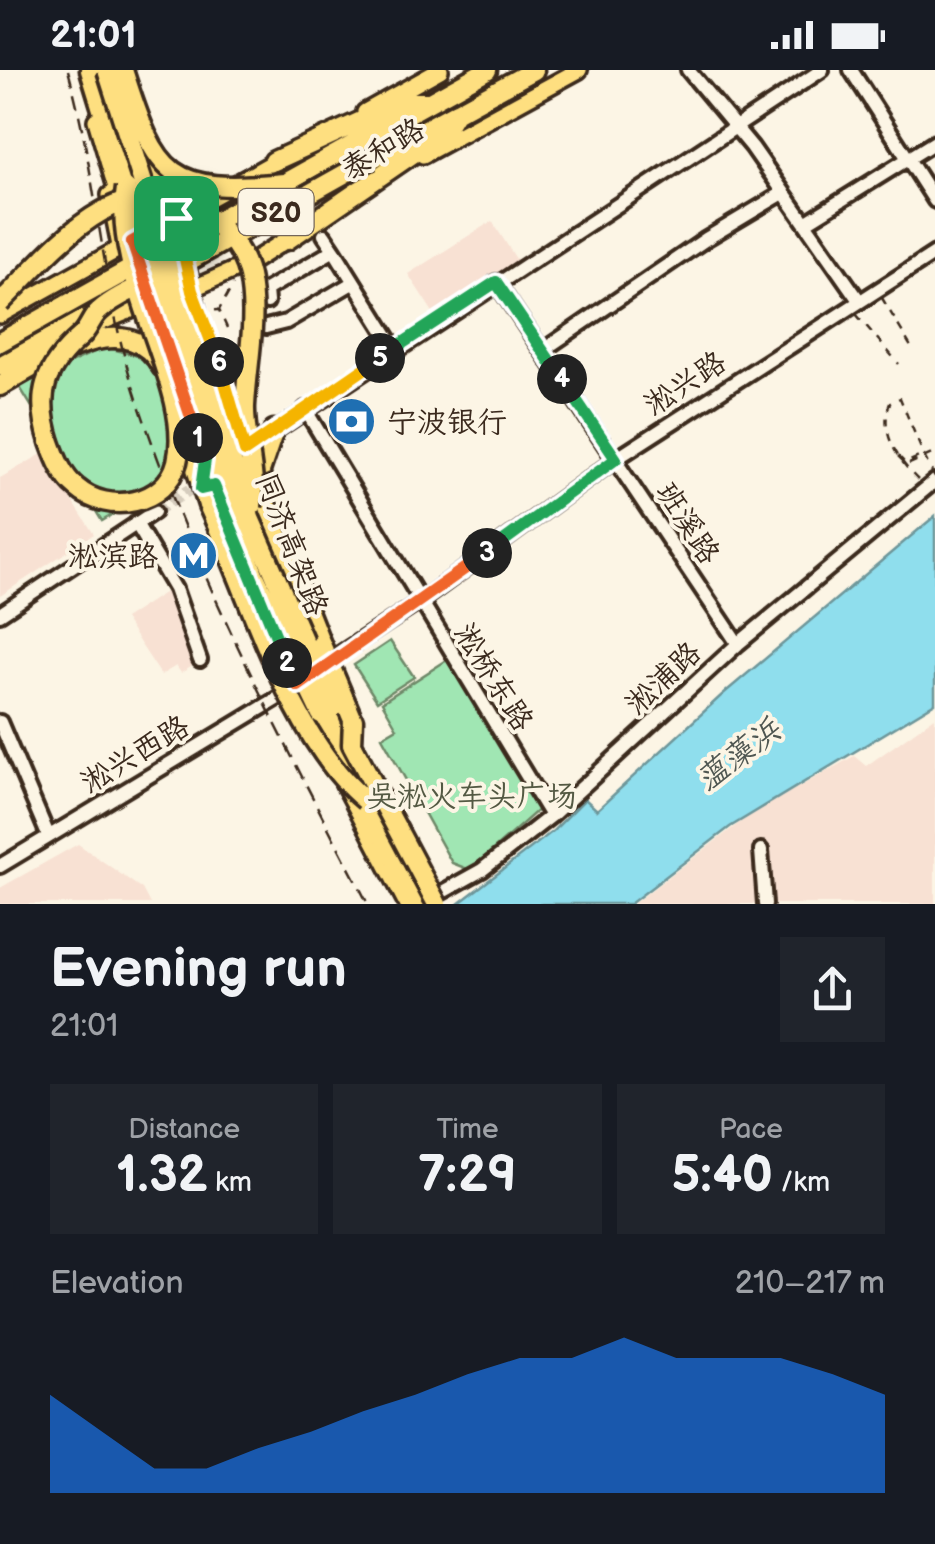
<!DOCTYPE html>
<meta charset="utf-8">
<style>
body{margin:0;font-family:"Balsamiq Sans","LXGW WenKai TC",sans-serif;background:#20242c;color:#f1f3f6;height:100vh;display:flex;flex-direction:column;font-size:38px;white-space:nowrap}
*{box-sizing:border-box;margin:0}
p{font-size:32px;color:#9ea1a6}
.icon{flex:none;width:55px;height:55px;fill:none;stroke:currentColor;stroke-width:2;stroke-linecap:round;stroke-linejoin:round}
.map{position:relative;height:834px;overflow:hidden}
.panel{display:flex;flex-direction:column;background:#171b24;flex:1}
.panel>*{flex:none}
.pin{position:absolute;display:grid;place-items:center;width:85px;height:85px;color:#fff;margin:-42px;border-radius:20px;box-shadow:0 5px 15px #0006}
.km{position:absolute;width:50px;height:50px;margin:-25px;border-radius:50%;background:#222;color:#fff;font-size:28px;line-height:50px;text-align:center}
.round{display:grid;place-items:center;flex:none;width:105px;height:105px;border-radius:0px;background:#20242c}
.summary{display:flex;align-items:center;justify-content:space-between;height:170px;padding:0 50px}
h1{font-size:55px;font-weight:700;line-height:75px}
.metrics{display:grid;grid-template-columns:repeat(3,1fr);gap:15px;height:170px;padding:10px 50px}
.metrics div{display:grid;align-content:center;border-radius:0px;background:#20242c;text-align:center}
.metrics b{font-size:50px;font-weight:700}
.metrics small{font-size:28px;font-weight:400}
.metrics p{font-size:28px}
.chart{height:280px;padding:20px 50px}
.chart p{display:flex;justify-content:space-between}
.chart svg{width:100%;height:180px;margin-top:10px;fill:#1a73e8;opacity:.7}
.status{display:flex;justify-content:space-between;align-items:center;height:70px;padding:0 50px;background:#171b24;direction:ltr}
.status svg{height:28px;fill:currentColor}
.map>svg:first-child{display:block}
.built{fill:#f8e1d3}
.green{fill:#a0e6b3;stroke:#6e8868;stroke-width:2.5}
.water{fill:#8fdeed;stroke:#6d969a;stroke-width:2.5}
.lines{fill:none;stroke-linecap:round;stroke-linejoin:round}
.minor-tunnel{stroke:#d5ccbd;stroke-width:12;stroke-dasharray:12 6;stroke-linecap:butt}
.minor-casing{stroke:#3b2a1e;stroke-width:20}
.major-casing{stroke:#3b2a1e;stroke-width:22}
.highway-casing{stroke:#3b2a1e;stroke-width:25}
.path{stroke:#3b2a1e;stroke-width:2.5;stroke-dasharray:8 8;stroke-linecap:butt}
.minor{stroke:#fcf5e5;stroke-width:12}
.major{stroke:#fedf80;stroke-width:15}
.highway{stroke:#fedf80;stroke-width:18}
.rail{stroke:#3b2a1e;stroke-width:2.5;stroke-dasharray:15 8;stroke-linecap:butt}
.highway-bridge-casing{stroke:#3b2a1e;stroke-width:25;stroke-linecap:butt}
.path-bridge{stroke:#3b2a1e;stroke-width:2.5;stroke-dasharray:8 8;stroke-linecap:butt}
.highway-bridge{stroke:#fedf80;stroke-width:18}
.split-1-casing{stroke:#fff;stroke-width:20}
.split-2-casing{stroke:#fff;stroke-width:20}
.split-3-casing{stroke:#fff;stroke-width:20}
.split-4-casing{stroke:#fff;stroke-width:20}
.split-5-casing{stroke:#fff;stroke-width:20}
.split-6-casing{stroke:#fff;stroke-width:20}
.split-7-casing{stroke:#fff;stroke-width:20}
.split-1{stroke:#f0652b;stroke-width:12}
.split-2{stroke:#22a559;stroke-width:12}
.split-3{stroke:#f0652b;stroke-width:12}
.split-4{stroke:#22a559;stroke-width:12}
.split-5{stroke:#22a559;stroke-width:12}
.split-6{stroke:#f5b400;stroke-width:12}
.split-7{stroke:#f5b400;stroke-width:12}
.labels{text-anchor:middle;stroke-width:8;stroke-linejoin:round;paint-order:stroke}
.shield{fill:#fcf5e5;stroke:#75675a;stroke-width:2.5}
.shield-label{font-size:28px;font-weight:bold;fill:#3b2a1e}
.street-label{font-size:30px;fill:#3b2a1e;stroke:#fcf5e5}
.poi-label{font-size:30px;fill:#3b2a1e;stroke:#fcf5e5;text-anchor:start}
.park-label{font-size:30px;fill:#545943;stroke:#fcf5e5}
.water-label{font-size:32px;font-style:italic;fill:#505752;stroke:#fcf5e5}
</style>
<div class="status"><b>21:01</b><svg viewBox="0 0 49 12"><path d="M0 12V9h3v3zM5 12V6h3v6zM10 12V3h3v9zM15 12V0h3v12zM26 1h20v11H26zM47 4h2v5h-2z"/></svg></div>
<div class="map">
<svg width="935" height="834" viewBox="0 0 935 834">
<rect width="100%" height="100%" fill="#fcf5e5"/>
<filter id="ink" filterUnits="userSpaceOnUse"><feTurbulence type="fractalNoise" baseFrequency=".01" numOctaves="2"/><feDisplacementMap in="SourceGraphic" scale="20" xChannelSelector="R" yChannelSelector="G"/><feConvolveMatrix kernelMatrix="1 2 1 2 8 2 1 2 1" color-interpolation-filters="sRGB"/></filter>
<g filter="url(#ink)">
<path class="built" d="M492 151 518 192 434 244 408 204Z
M42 384 94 464 0 526V408Z
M170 519 196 594 181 603 176 596 161 605 124 549Z
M935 647V834H633L751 744 854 686 866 696Z
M78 774 142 819 150 834H0V818Z"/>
<path class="green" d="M105 277 149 289 189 381 186 401 102 451 19 316Z
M390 571 414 607 377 631 354 595Z
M447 590 539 739 470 800 452 793 382 667 397 658 382 632Z"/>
<path class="water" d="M935 446V633L730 757 630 834H458L553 761 585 729 597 740 722 625Z"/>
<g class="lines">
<path class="minor-tunnel" d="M154 442 189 420"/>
<defs>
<path id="minor" d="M688 0 752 77 858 229
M851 0 935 131
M805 153 935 72
M324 165 334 180
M496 212 738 574
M267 232 266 220 334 180 395 278
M266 257 286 252 354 212
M542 281 706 169 783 123
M305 339 551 746
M245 381 822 0
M136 453 175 519 200 590
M0 544 154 442
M324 594 418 533 616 389 935 183
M0 652 48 765
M761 780 765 834
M0 796 293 619
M428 830 482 800 551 746 738 574 935 411"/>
<path id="major" d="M365 42 440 0
M96 50 122 138
M152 79 175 148 211 298
M423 85 579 0
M110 125 120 176
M186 142 283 87
M142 203 162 262
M185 222 250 193 297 163
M0 245 135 170
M82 260 153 231
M217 285 243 373
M170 288 215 418
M252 425 272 478
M267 551 321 666
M344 714 407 834"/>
<path id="highway" d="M90 0 126 118
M371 89 534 0
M274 91 403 32H429
M250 132 487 0
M287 170 443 63 456 42
M0 296 98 242
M0 316C44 291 127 233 162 297
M180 350 208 435
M233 373 245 381 321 574
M261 418 260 401 274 360
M333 638 352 674
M321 644 418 834"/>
</defs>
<use href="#minor" class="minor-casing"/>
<use href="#major" class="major-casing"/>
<use href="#highway" class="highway-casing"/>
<path class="path" d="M882 228 914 282
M856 244 899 294
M227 258 219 240 233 215
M898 386 905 393 923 385
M909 394 932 384
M274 407 282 428 277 430
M918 410C899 391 878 362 890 333L900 328 924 386"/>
<use href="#minor" class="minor"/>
<use href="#major" class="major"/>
<use href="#highway" class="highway"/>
<path class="rail" d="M68 0C98 107 101 220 136 326 194 503 282 669 368 834"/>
<defs>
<path id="highway-bridge" d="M107 0 250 448 333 638
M123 0C157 108 169 124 284 113
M126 118C111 209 195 318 177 392 166 435 108 445 77 418 63 407 56 389 50 372 35 325 44 298 81 266 89 259 91 248 99 241 116 225 145 215 165 204
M128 123 235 453 254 504 321 644
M180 196 371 89
M0 233C51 183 117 93 198 141 222 155 243 178 249 206 258 247 247 294 245 336 244 368 257 405 252 436
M0 272 250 132
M208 435C249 523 290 669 365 730
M321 574 353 650 352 674 437 834"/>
</defs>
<use href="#highway-bridge" class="highway-bridge-casing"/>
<path class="path-bridge" d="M199 241 219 240
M924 386 935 408
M264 408 273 404"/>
<use href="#highway-bridge" class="highway-bridge"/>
</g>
</g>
<g class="lines" filter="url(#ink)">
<defs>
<path id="split-1" d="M176 148 132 172 198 368"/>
<path id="split-2" d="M198 368 205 390 201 419 214 416 287 593"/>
<path id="split-3" d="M287 593 298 616 487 483"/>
<path id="split-4" d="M487 483 616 389 562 309"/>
<path id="split-5" d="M380 288 496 212 562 309"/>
<path id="split-6" d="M219 292 245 381 380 288"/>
<path id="split-7" d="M176 148 192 221 219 292"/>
</defs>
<use href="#split-1" class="split-1-casing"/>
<use href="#split-2" class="split-2-casing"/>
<use href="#split-3" class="split-3-casing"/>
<use href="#split-4" class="split-4-casing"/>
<use href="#split-5" class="split-5-casing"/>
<use href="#split-6" class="split-6-casing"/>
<use href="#split-7" class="split-7-casing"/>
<use href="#split-1" class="split-1"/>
<use href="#split-2" class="split-2"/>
<use href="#split-3" class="split-3"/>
<use href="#split-4" class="split-4"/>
<use href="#split-5" class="split-5"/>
<use href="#split-6" class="split-6"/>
<use href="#split-7" class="split-7"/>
</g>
<defs>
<symbol id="bank-disc" viewBox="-11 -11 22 22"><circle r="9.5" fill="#1f6fb2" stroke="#fcf5e5"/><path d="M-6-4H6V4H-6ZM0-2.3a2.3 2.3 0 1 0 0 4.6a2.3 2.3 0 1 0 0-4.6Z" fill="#fff"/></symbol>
<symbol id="metro-disc" viewBox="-11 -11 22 22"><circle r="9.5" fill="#1f6fb2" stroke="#fcf5e5"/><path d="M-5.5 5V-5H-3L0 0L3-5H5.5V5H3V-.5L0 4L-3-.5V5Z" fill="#fff"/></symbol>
</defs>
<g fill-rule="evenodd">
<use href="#bank-disc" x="324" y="324" width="55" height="55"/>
<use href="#metro-disc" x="166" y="458" width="55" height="55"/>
</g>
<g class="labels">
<rect class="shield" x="238.5" y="119" width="75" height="46" rx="8"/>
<g class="shield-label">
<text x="276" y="152">S20</text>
</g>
<g class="street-label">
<text transform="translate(383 79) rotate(-31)" y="10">泰和路</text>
<text transform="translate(685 313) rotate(-33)" y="10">淞兴路</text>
<text transform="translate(688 453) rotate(57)" y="10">班溪路</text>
<text transform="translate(292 474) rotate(69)" y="10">同济高架路</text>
<text transform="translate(494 607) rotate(58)" y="10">淞桥东路</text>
<text transform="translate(663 608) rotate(-43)" y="10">淞浦路</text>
<text transform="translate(135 684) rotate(-31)" y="10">淞兴西路</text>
</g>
<g class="poi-label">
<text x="387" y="362">宁波银行</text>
<text x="158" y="496" text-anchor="end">淞滨路</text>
</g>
<g class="park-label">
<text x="472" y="736">吴淞火车头广场</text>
</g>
<g class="water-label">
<text transform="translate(738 684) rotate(-37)" y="11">蕰藻浜</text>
</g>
</g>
</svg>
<div class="pin" style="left:176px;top:148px;background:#1e9e55"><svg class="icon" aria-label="arrive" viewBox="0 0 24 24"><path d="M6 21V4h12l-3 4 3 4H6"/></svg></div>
<b class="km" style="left:198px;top:368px">1</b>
<b class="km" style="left:287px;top:593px">2</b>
<b class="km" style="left:487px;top:483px">3</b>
<b class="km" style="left:562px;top:309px">4</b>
<b class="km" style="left:380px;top:288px">5</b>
<b class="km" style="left:219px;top:292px">6</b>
</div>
<section class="panel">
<div class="summary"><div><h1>Evening run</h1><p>21:01</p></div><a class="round"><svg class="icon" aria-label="share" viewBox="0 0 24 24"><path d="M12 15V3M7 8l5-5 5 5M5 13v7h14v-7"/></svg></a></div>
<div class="metrics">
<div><p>Distance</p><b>1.32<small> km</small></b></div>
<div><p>Time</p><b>7:29</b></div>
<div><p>Pace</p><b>5:40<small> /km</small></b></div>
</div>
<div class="chart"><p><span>Elevation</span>210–217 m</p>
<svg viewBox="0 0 160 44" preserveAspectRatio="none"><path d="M0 44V20L10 29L20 38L30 38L40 33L50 29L60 24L70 20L80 15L90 11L100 11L110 6L120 11L130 11L140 11L150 15L160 20V44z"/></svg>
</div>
</section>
